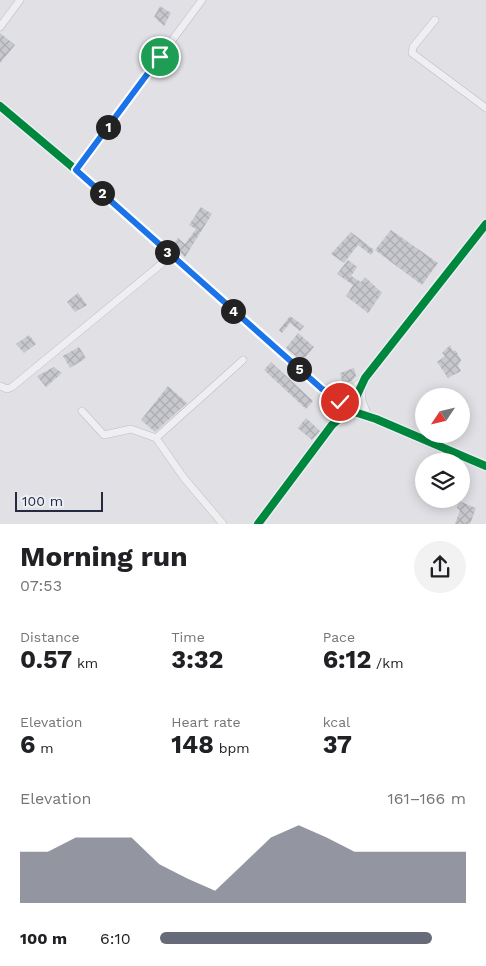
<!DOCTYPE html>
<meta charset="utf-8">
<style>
body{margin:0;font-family:"Work Sans",sans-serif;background:#f2f2f2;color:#202124;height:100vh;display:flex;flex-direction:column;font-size:19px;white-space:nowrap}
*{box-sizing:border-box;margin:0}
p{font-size:16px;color:#757577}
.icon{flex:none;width:28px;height:28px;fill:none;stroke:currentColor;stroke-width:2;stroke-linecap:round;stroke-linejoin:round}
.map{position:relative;height:524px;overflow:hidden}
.details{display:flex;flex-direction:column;background:#fff;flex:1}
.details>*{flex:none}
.needle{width:32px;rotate:235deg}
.controls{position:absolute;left:415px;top:388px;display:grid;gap:10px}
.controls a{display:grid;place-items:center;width:55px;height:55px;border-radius:50%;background:#fff;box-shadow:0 2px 12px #0003;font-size:25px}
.scale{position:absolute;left:15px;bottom:12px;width:88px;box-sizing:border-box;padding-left:5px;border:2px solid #252a3f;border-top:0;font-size:14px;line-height:18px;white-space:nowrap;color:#252a3f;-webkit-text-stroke:4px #eceef5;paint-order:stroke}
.pin{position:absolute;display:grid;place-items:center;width:42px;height:42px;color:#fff;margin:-21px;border:2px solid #fff;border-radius:50%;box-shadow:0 1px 5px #0007}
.km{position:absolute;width:25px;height:25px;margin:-12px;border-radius:50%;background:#222;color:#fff;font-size:14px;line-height:25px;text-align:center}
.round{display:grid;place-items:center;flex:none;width:52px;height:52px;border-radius:26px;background:#f2f2f2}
.headline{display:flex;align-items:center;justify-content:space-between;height:85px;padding:0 20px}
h1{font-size:28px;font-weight:700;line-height:38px}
.metrics{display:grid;grid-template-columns:repeat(3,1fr);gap:8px;height:85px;padding:5px 20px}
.metrics div{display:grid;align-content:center}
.metrics b{font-size:25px;font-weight:700}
.metrics small{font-size:14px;font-weight:400}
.metrics p{font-size:14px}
.chart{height:140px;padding:10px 20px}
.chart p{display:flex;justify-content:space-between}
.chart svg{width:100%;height:90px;margin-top:5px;fill:#666a79;opacity:.7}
ul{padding:0 20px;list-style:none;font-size:16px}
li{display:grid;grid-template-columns:80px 60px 1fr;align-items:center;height:38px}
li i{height:12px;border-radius:6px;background:#666a79}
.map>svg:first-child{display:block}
.building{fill:url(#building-cross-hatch)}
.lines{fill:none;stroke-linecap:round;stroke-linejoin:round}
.minor-casing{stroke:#bdbdc3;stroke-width:8}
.minor{stroke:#efeff2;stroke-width:7}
.cycleway-casing{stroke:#eceef5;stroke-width:11}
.cycleway{stroke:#00873e;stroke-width:8}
.route-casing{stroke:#fff;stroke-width:10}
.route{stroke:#1a73e8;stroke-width:6}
</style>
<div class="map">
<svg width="486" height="524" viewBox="0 0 486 524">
<defs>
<pattern id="building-cross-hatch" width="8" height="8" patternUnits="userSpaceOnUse" patternTransform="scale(1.25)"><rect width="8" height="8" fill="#c7c8cd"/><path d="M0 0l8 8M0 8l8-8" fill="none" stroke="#abacb1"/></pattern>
</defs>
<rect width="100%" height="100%" fill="#e0e0e5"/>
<path class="building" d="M160 6 171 13 164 26 154 17Z
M0 33 15 45 0 63Z
M201 207 212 214 185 257 172 245 178 238 185 244 196 229 189 225Z
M391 230 438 263 422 285 375 250Z
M351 232 374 250 371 255 358 245 344 263 331 254Z
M348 260 357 267 351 276 361 282 365 277 382 293 368 313 346 296 353 285 337 274Z
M78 293 87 305 75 312 67 302Z
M290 316 304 326 300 331 290 323 282 333 279 330Z
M298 333 314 347 302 361 286 348Z
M29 335 36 344 24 353 16 344Z
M450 345 452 350 456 351 461 360 458 366 461 371 448 378 437 362 445 356 442 353Z
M79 347 86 358 70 368 63 356Z
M271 362 313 401 306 409 264 370Z
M54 367 62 373 46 387 37 376Z
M354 368 356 376 352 381 343 384 340 373Z
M168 386 187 403 155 432 141 420Z
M306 418 320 431 312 440 298 428Z
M459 501 476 508 470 524H455L460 510 457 508Z"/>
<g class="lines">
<defs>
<path id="minor" d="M435 20 413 47 412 53 486 108
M0 27 20 0
M0 106 76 170 322 389 339 407 376 419 486 466
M76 170 202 0
M0 386 7 389 12 387 171 256
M361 387 362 401 367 413
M324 390 347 400 369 415
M82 411 104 435 131 429 156 438
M333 422 342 397 362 381
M223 524 184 478 156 438 243 360
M258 524 332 425 351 408 365 378 486 224"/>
</defs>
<use href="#minor" class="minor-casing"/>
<use href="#minor" class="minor"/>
<defs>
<path id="cycleway" d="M0 106 76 170 322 389 339 407 376 419 486 466
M258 524 332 425 351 408 365 378 486 224"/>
</defs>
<use href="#cycleway" class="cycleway-casing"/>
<use href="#cycleway" class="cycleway"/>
</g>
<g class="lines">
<defs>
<path id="route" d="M160 57 76 170 322 389 342 397 340 402"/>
</defs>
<use href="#route" class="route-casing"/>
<use href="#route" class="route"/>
</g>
</svg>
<div class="controls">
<a><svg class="needle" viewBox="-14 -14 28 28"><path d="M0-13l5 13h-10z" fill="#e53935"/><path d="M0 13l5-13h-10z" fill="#757577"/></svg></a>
<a><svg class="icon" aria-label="layers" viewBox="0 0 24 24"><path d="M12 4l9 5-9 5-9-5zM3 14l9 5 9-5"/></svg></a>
</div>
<div class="scale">100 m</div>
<div class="pin" style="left:160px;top:57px;background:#1e9e55"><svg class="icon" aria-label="arrive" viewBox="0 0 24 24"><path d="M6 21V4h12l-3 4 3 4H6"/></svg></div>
<div class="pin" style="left:340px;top:402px;background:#d93025"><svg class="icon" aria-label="check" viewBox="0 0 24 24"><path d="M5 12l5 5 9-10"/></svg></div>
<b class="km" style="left:108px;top:127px">1</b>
<b class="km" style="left:102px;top:193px">2</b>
<b class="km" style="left:167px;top:252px">3</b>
<b class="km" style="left:233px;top:311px">4</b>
<b class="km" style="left:299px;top:369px">5</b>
</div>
<section class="details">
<div class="headline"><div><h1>Morning run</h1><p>07:53</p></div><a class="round"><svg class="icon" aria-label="share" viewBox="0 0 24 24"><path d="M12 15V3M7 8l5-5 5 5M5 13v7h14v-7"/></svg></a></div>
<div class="metrics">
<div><p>Distance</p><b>0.57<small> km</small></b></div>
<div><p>Time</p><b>3:32</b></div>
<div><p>Pace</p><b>6:12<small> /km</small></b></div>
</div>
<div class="metrics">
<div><p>Elevation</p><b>6<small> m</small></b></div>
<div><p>Heart rate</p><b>148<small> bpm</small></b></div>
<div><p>kcal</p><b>37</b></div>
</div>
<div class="chart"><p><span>Elevation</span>161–166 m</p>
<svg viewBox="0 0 160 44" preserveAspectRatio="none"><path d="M0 44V19L10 19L20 12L30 12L40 12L50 25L60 32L70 38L80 25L90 12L100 6L110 12L120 19L130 19L140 19L150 19L160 19V44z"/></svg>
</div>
<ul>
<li><b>100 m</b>6:10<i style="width:89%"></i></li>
</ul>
</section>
